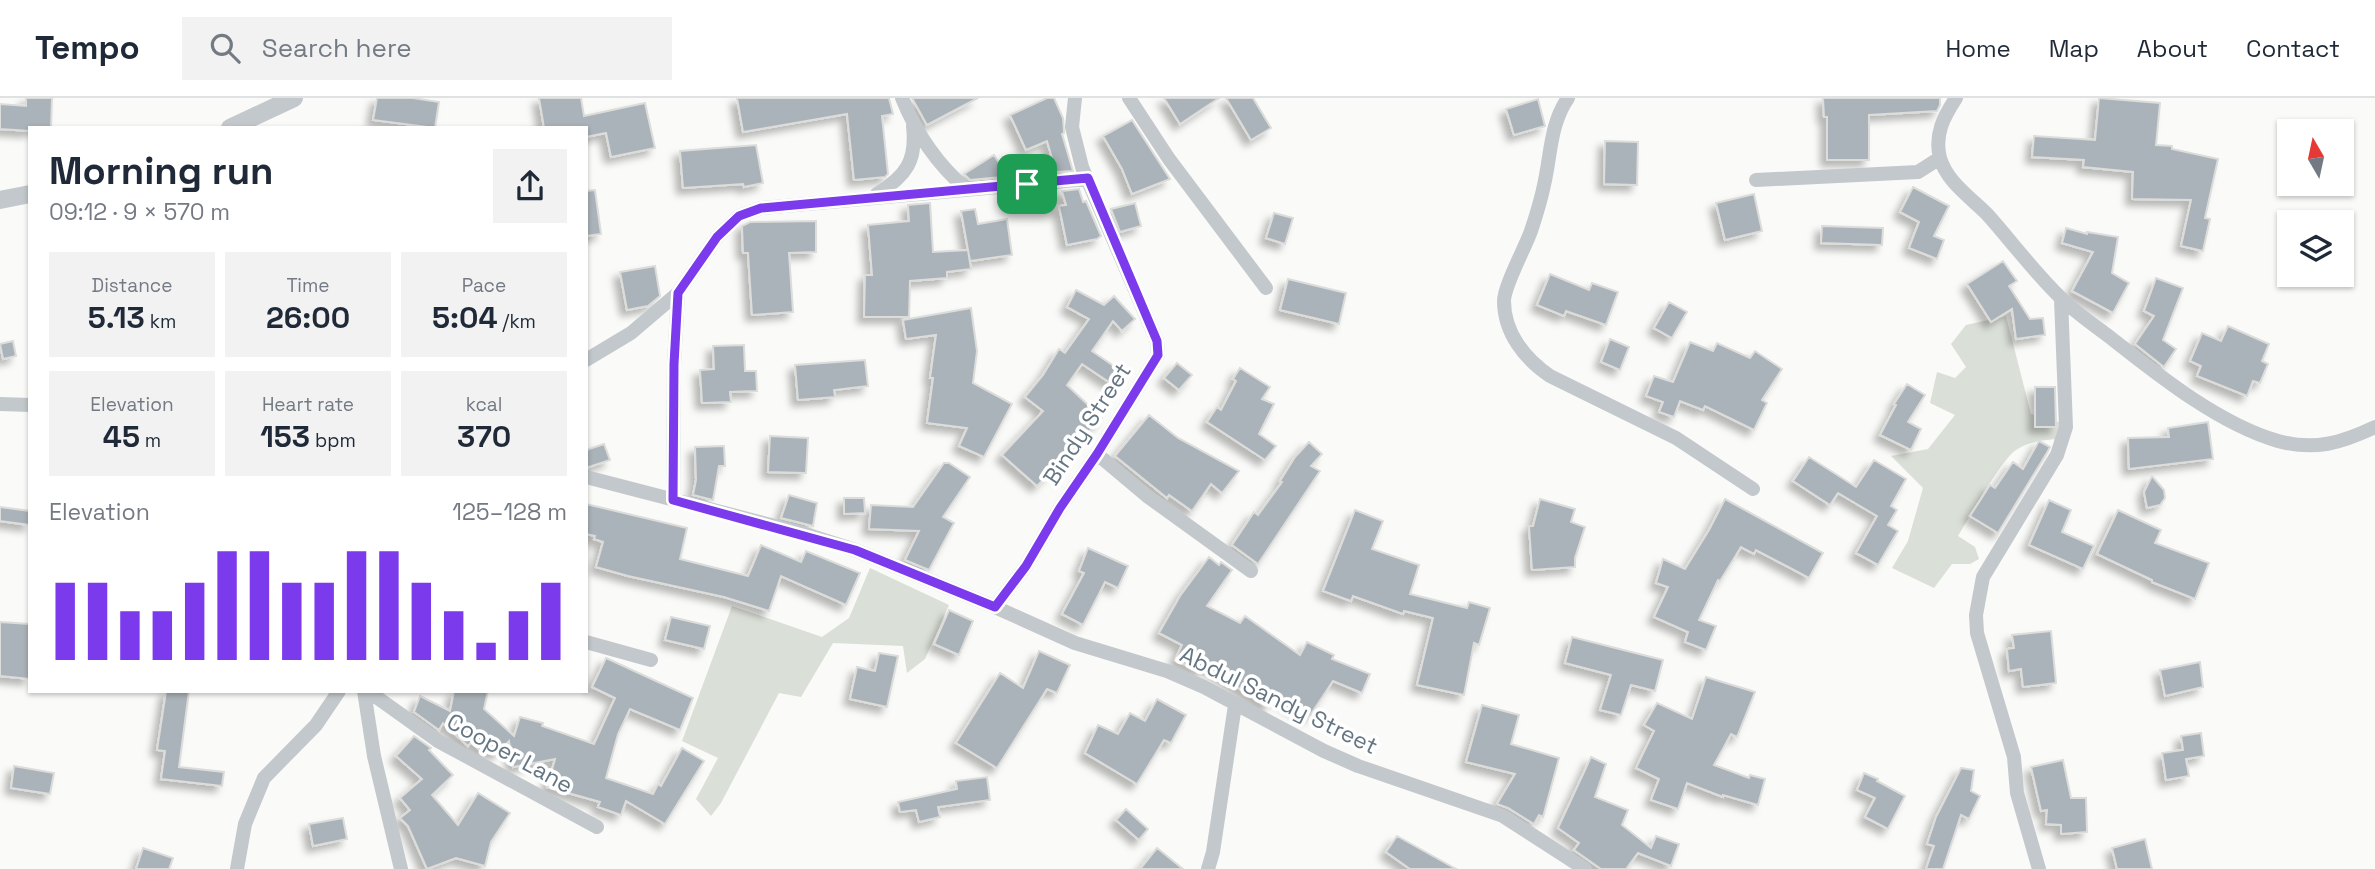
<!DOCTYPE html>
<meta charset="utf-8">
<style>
body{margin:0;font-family:"Space Grotesk",sans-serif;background:#f2f2f3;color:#1f2937;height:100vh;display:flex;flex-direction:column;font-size:26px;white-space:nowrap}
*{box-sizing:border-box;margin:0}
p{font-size:23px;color:#747a83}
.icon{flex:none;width:38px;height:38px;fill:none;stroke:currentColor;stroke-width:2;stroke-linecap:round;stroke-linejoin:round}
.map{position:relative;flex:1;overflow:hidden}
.sheet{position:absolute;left:28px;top:28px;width:560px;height:567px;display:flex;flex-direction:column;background:#fff;border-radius:0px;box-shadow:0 2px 5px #0004}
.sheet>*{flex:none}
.needle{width:46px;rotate:351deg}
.controls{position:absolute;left:2277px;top:21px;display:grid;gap:14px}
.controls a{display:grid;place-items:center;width:77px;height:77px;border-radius:0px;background:#fff;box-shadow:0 2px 5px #0004;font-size:35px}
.pin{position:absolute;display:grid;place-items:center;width:60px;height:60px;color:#fff;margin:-30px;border-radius:14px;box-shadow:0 4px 10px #0006}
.round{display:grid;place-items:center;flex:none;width:74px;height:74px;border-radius:0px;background:#f2f2f3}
.summary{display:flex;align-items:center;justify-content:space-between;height:119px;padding:0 21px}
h1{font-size:38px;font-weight:700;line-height:52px}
.stats{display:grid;grid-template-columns:repeat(3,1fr);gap:10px;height:119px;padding:7px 21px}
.stats div{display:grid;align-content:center;border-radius:0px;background:#f2f2f3;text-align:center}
.stats b{font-size:30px;font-weight:700}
.stats small{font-size:19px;font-weight:400}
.stats p{font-size:19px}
.chart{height:196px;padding:14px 21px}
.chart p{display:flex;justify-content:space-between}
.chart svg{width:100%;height:126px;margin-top:7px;stroke:#7c3aed;stroke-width:6}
header{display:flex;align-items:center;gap:42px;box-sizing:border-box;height:98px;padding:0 35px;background:#fff;border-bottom:2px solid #e0e1e3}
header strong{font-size:33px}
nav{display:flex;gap:38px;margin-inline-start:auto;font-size:24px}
.search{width:490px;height:63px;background:#f2f2f3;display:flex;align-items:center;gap:18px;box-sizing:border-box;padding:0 24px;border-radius:0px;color:#747a83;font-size:26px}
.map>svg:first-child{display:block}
.green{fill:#dadfd7}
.building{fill:#aab3b9;stroke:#dcdcda;stroke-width:2;filter:url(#shadow)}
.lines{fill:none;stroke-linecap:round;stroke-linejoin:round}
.minor{stroke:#c3c8cc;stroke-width:14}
.tertiary{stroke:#c3c8cc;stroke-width:18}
.route-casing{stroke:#fff;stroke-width:14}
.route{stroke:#7c3aed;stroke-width:9}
.labels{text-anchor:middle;stroke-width:7;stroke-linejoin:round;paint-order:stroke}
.street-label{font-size:23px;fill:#657683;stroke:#fff}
</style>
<header>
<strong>Tempo</strong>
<div class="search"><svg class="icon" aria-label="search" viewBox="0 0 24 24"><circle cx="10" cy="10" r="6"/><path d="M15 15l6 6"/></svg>Search here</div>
<nav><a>Home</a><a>Map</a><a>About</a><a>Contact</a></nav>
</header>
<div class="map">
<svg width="2375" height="771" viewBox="0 0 2375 771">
<defs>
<filter id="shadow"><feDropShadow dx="-6" dy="6" stdDeviation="3.5" flood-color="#0004"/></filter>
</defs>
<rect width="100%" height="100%" fill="#fafaf8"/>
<path class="green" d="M2006 218 2031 316 2062 325 2057 341C2043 342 2028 344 2016 352 2001 362 1969 420 1958 438L1975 449 1979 461 1970 466H1952L1934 490 1892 470 1908 443 1923 390 1891 358 1928 351 1955 317 1930 305 1937 274 1955 280 1966 269 1951 246 1966 227Z
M870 470 949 507 925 561 907 575 903 548 833 545 801 599 779 595 721 705 711 718 696 701 718 660 682 643 732 508 822 539 849 520Z"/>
<path class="building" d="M26 0H52L51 30H30V33L0 31V6L26 8Z
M377 0H413L439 4 435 30 373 22Z
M539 0H581L584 18 645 5 655 50 611 59 606 35 586 39V30H544Z
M737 0H889L893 16 882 18 888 76 885 79 854 82 847 16 743 34Z
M912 0H978L927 27Z
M1047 0H1054L1063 20 1064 35 1062 36 1073 73 1056 74 1047 43 1026 52 1010 17Z
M1164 0H1219L1180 26Z
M1226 0H1253L1271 30 1251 42Z
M1823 0H1940V7L1937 13 1869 17V62H1827V19H1824Z
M2099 0 2160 5 2156 47 2172 48V51L2218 61 2205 120 2210 121 2203 153 2181 148 2191 102 2132 101 2133 74 2083 69 2084 62 2032 59 2034 38 2095 42Z
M1538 1 1545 28 1514 37 1506 11Z
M1132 22 1170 81 1132 96 1122 71 1103 38Z
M1605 43 1638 44 1637 87 1604 86Z
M756 47 763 85 744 89 743 86 683 90 680 53Z
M994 57 1006 76 1002 79 970 82 964 76Z
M1913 89 1949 108 1934 138 1944 142 1937 161 1909 150 1919 124 1900 114Z
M1079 91 1083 104 1086 103 1101 138 1097 141 1067 147 1059 108 1066 107 1062 93Z
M595 92 601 136 586 138V93Z
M1754 96 1762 133 1725 142 1716 105Z
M930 105 933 154 968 152 961 113 975 111 978 126 1007 121 1012 157 970 163 968 152 971 171 947 174V180L910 183 909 219H864L865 177H872L868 127 909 123 908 107Z
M1135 105 1141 128 1120 134 1111 111Z
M1274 115 1293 120 1285 146 1266 140Z
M816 123V154L789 155 793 214 752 217 748 155H743L742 128 750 124Z
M1822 128 1883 130 1882 147 1821 145Z
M2066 130 2087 136V134L2118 139 2112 175 2129 185 2113 215 2072 193 2093 154 2062 145Z
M2003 163 2017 183 2009 188 2030 221 2043 220 2045 237 2016 241 2012 211 1991 224 1967 186Z
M655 168 660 198 648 208 627 212 620 174Z
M1550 176 1589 192 1592 185 1618 194 1606 227 1566 213 1564 218 1537 207Z
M2156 180 2183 190 2163 242 2176 251 2164 269 2135 246 2154 218 2144 213Z
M1288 181 1346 195 1339 226 1280 212Z
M1076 192 1104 207 1114 198 1135 221 1122 233 1113 223 1092 253 1121 273 1112 286 1082 266 1067 287 1102 320 1037 388 1002 357 1043 313 1025 299 1043 277 1059 251 1065 255 1089 221 1067 209Z
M1669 204 1687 214 1672 240 1654 230Z
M971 210 977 253 973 285 1012 306 984 359 959 348 967 330 927 325 933 280H930L936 237 906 241 903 222Z
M2228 228 2269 246 2262 263 2268 266 2260 285 2253 283 2247 298 2197 278 2201 268 2190 263 2202 235 2221 243Z
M1610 241 1629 249 1620 272 1601 264Z
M13 243 16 258 3 261 0 246Z
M1690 244 1713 253 1717 245 1750 260 1755 253 1782 271 1762 302 1767 305 1754 332 1705 308 1703 312 1680 303 1674 319 1659 314 1663 304 1646 298 1654 278 1673 284Z
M744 247 745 273H756L757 293 730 294 731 304 702 305 700 272 714 271 713 248Z
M865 262 868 288 834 292 835 299 798 302 795 267Z
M1177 265 1192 277 1179 292 1164 280Z
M1240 270 1270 289 1262 301 1274 306 1259 336 1276 348 1265 362 1207 324 1217 309 1221 312 1236 283 1233 281Z
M1907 286 1925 297 1908 324 1921 331 1911 352 1880 337 1896 307 1894 306Z
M2035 289H2055L2056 329H2035Z
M1149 317 1178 340 1239 373 1222 395 1211 386 1192 413 1169 397 1167 400 1115 358Z
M2208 324 2213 361 2129 371 2128 340 2169 339 2168 330Z
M770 338 808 340 806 375 768 374Z
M2039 343 2050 349 2048 353 1998 435 1970 418 1990 387 1995 390 2013 364 2023 371Z
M1309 344 1322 356 1311 368 1320 373 1258 466 1232 447 1254 414 1258 417 1282 384 1280 383 1295 359Z
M604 346 610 362 586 370V352Z
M724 348 725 368H719L713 402 693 397 696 382 695 349Z
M1809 359 1856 389 1874 362 1906 381 1891 408 1897 412 1888 427 1898 433 1878 467 1856 455 1877 418 1838 395 1830 407 1793 383Z
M944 365H949L970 379 943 419 954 425 929 472 905 462 919 433 869 431 871 407 913 409Z
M2152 378 2164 392 2165 400 2160 407 2147 410 2144 394Z
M789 397 817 405 813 428 781 420Z
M844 400H864L865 415 844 416Z
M1540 401 1575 411 1571 424 1585 429 1575 460V469L1532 472 1529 428H1533Z
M1725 401 1823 455 1809 480 1756 452 1754 456 1741 449 1720 483 1718 482 1699 522 1716 528 1706 552 1685 544 1688 534 1654 519 1668 489 1656 485 1663 461 1685 471 1709 432Z
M2049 402 2071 412 2062 434 2094 448 2083 471 2029 447Z
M586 406 687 430 680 461 748 478 761 447 801 464 806 453 860 475 846 507 781 478 769 513 724 499 628 478 596 469 603 444 594 441 595 438 586 436Z
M0 409 30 413V427L0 423Z
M1355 412 1383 423 1372 451 1419 467 1410 496 1467 510 1469 504 1490 510 1479 547 1474 545 1464 597 1417 587 1433 520 1404 513 1403 516 1353 498 1351 503 1323 493Z
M2118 412 2161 432 2155 445 2209 465 2195 501 2152 484V482L2097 456Z
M1088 450 1128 468 1118 490 1105 484 1083 527 1062 516 1084 475 1079 473Z
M1209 459 1219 467 1221 464 1232 472 1207 508 1240 525 1245 518 1300 557 1307 544 1334 557 1332 561 1370 576 1362 595 1333 583 1309 619 1275 597 1267 609 1204 567 1201 574 1175 562 1182 547 1159 535 1180 498Z
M949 512 973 523 959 557 934 546Z
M671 519 710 528 704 551 665 542Z
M0 524 30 526V581L0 578Z
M2051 533 2056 585 2023 589 2021 571 2009 573 2007 551 2014 550 2012 537Z
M1572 539 1663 562 1655 593 1631 587 1621 617 1600 612 1611 577 1565 565Z
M1039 553 1070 567 1057 595 1047 591 997 670 956 645 1000 575 1023 590Z
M879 555 898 558 887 609 850 601 857 569 875 573Z
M606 560 693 600 680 632 630 611 618 636 606 680 653 696 658 686 661 688 682 650 704 663 665 726 626 703 621 717 598 709 600 704 547 689 555 661 513 669 509 643 495 657 488 651 483 655 471 644 468 648 443 625 439 632 414 614 420 598 450 613 454 593H488L484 611 514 638 520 619 543 625 542 628 594 646 615 600 592 589Z
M2200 564 2203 589 2165 598 2160 572Z
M1706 579 1755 594 1737 639 1731 636 1714 667 1749 680 1750 677 1765 681 1758 707 1723 697V699L1687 685 1678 711 1651 702 1659 681 1636 670 1654 633 1644 627 1657 605 1692 621Z
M166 593H189L179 669 224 674 222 688 161 681 165 653 157 652Z
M1157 601 1186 617 1171 645 1164 642 1137 686 1085 655 1098 627 1118 636 1130 615 1145 623Z
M1482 607 1519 617 1511 646 1559 660 1543 719 1539 717 1534 726 1508 710 1497 706 1515 676 1466 664Z
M2201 635 2204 658 2186 661 2189 678 2166 682 2162 655 2183 652 2181 638Z
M414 638 431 650 429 652 453 677 432 697 458 727 478 695 510 715 491 744 485 768 456 760 427 771 408 728 400 720 410 712 400 700 422 681 396 658Z
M1591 659 1606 666 1595 699 1628 712 1622 727 1651 750 1656 738 1679 746 1671 768 1638 755 1626 771H1601L1574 752 1579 745 1558 730Z
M2063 662 2071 700H2086L2087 734 2061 736V727L2046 726 2047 712 2041 713 2031 669Z
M14 668 54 675 50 696 11 690Z
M1961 670 1974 672 1971 693 1980 698 1969 721 1961 717 1943 771H1926L1934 748 1927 746 1936 719Z
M1864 675 1878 681 1877 683 1905 698 1888 731 1865 719 1875 700 1857 692Z
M987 679 990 702 938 709 940 719 919 724 916 712 900 714 898 704 957 691 956 683Z
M1126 711 1148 731 1139 742 1116 722Z
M343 720 347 741 313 748 309 726Z
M1397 738 1456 771H1410L1386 754Z
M2145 741 2152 771H2117L2112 750Z
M143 750 173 760 169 771H136Z
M1157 750 1183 771H1140Z"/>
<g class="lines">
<path class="minor" d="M902 0C916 35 937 66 966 91
M1129 0 1169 61 1266 190
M1568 0C1550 26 1551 57 1544 87 1541 102 1536 118 1531 133 1525 150 1504 188 1504 203 1504 235 1525 261 1550 278L1676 340 1753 391
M1956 0C1944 18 1934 37 1940 60 1947 84 1970 99 1987 116 2012 144 2034 174 2061 200 2076 215 2094 227 2111 240 2158 277 2219 326 2278 343 2315 353 2341 345 2375 329
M1756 82 1918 74 1940 60
M877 96C906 78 917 63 913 28
M586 262 631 235 678 195 717 139 739 118 761 110 1088 81
M0 306 30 307
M1097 356 1147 398 1251 473
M586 379 802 435 855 452 995 509 1075 545 1167 573 1204 589 1324 653 1358 668 1503 718 1585 771
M673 402 674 266 678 195
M995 509 1026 468 1060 410 1097 356 1158 257 1157 243 1082 69 1072 29 1075 0
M586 544 651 562
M364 593 374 658 401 771
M368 593 438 643 597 729
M237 771 245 726 264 680 316 627 339 593
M1208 771 1213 754 1235 607
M2039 771 2017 695 2014 659 1977 535 1976 517 1983 479 2057 357 2066 329 2061 201"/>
<path class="tertiary" d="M230 30 294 0
M0 102 30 96"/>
</g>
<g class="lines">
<defs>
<path id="route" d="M1088 80 1157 243 1158 257 1097 356 1060 410 1026 468 995 509 855 452 673 402 674 266 678 195 717 139 739 118 761 110Z"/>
</defs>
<use href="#route" class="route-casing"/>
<use href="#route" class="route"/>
</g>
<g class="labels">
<g class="street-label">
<text transform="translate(1087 326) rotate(-57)" y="8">Bindy Street</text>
<text transform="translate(1279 602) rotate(26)" y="8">Abdul Sandy Street</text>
<text transform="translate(510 655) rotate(29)" y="8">Cooper Lane</text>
</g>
</g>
</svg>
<div class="controls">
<a><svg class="needle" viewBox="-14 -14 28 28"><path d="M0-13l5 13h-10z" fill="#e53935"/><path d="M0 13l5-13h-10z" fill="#747a83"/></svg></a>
<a><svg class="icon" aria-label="layers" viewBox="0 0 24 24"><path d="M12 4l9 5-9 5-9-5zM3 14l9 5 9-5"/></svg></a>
</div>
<div class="pin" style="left:1027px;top:86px;background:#1e9e55"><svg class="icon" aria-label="arrive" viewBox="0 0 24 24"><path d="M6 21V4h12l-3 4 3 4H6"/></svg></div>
<section class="sheet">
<div class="summary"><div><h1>Morning run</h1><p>09:12 · 9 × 570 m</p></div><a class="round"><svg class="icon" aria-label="share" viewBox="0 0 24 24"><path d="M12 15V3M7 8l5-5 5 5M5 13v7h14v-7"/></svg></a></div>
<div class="stats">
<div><p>Distance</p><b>5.13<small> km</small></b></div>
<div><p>Time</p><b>26:00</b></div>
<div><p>Pace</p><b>5:04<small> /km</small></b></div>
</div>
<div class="stats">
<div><p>Elevation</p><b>45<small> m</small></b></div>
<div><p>Heart rate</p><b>153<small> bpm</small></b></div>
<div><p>kcal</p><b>370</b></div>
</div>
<div class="chart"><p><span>Elevation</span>125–128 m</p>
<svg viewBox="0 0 160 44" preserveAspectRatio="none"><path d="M5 44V17M15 44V17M25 44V27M35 44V27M45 44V17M55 44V6M65 44V6M75 44V17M85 44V17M95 44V6M105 44V6M115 44V17M125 44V27M135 44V38M145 44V27M155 44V17"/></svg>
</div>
</section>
</div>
